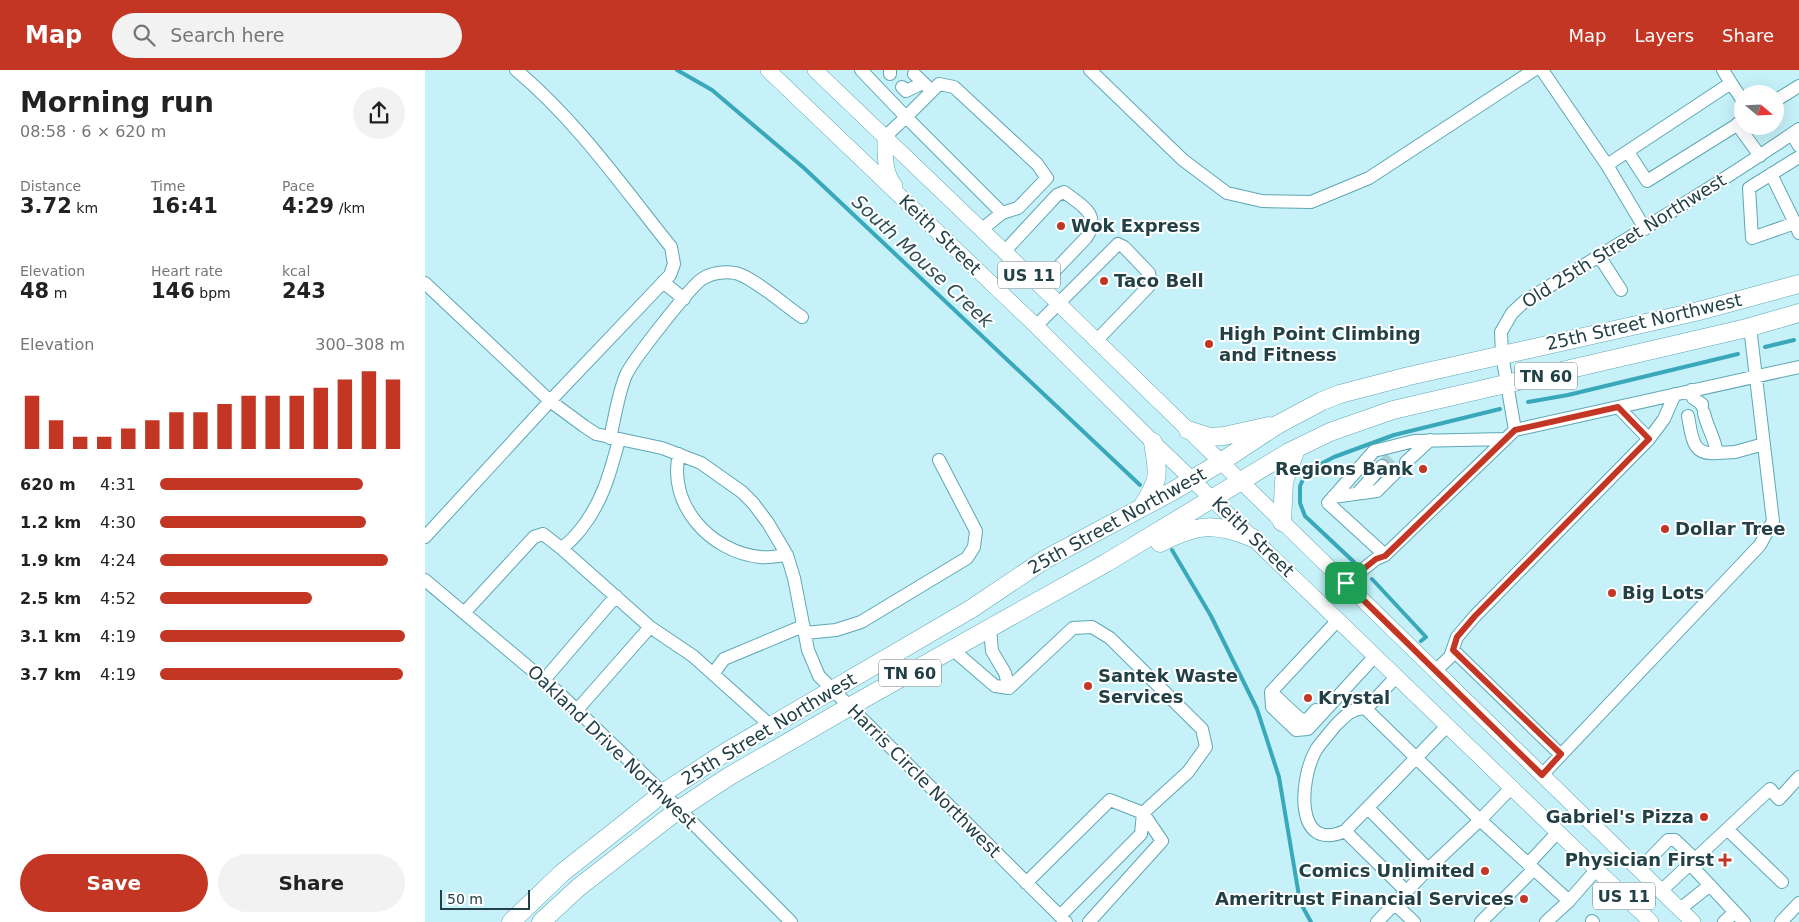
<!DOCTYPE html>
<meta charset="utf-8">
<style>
body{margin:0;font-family:"DejaVu Sans",sans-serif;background:#f2f2f2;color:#222;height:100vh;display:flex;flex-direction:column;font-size:19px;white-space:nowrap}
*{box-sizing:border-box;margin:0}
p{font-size:16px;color:#767676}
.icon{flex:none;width:28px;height:28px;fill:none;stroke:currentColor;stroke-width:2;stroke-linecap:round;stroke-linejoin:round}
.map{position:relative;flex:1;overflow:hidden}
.sheet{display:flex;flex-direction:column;background:#fff;width:425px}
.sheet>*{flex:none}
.needle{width:32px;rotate:109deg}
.controls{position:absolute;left:1309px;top:15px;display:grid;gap:10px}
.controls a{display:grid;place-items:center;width:50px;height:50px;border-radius:50%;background:#fff;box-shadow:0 5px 20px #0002;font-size:25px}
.scale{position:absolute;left:15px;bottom:12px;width:90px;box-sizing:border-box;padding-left:5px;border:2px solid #224146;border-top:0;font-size:14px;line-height:18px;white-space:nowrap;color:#224146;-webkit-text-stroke:4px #fff;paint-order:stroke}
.pin{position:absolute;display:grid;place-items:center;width:42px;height:42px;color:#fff;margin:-21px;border-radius:10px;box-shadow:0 2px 8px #0006}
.round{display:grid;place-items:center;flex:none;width:52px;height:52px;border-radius:26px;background:#f2f2f2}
.overview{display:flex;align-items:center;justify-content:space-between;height:85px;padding:0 20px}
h1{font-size:28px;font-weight:800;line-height:38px}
.figures{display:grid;grid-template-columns:repeat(3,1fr);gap:8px;height:85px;padding:5px 20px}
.figures div{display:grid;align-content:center}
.figures b{font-size:21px;font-weight:800}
.figures small{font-size:14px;font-weight:400}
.figures p{font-size:14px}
.chart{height:140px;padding:10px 20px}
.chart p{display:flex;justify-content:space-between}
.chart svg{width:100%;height:90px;margin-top:5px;stroke:#c33624;stroke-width:6}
.cta{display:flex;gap:10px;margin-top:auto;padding:10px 20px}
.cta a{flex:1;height:58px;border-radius:30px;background:#c33624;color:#fff;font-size:20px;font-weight:800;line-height:58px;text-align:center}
.cta a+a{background:#f2f2f2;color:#222}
ul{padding:0 20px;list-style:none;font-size:16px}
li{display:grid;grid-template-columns:80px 60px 1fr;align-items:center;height:38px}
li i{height:12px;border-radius:6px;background:#c33624}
header{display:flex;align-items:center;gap:30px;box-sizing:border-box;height:70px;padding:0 25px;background:#c33624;color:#fff}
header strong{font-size:24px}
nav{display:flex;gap:28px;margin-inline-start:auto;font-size:18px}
.search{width:350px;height:45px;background:#f2f2f2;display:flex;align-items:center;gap:12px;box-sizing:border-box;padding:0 18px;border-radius:28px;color:#767676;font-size:19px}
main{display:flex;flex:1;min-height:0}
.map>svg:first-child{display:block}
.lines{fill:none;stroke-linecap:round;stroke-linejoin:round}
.stream{stroke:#39a8ba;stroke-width:4}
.minor-tunnel{stroke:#a5ced5;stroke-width:12;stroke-dasharray:12 6;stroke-linecap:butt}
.minor-casing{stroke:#5da7b4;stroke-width:14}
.major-casing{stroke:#5da7b4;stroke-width:16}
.highway-casing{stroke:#5da7b4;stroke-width:19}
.minor{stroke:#fff;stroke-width:12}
.major{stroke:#fff;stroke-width:15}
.highway{stroke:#fff;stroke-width:18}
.route-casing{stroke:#fff;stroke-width:10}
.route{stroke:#c33624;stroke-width:6}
.poi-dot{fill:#c33624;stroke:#fff;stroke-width:2}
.labels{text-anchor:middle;stroke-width:4;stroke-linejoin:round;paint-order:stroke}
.shield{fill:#fff;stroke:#647a7e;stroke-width:1}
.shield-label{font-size:16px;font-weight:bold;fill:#224146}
.poi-label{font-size:18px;font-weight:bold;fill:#224146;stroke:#fff;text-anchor:start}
.street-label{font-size:18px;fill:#224146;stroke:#fff}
.water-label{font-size:19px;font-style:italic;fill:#325056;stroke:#fff}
</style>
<header>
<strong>Map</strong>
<div class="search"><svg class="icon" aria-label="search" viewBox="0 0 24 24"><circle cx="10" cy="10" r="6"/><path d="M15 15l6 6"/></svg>Search here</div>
<nav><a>Map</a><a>Layers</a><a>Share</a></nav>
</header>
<main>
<section class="sheet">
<div class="overview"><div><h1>Morning run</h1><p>08:58 · 6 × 620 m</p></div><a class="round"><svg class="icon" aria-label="share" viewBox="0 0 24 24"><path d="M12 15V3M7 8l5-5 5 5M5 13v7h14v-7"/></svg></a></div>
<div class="figures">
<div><p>Distance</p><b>3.72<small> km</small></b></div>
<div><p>Time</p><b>16:41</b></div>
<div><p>Pace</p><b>4:29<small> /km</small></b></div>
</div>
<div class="figures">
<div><p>Elevation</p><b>48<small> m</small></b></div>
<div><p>Heart rate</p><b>146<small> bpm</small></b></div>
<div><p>kcal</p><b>243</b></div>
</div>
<div class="chart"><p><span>Elevation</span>300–308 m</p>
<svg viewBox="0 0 160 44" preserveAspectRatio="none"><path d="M5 44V18M15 44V30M25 44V38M35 44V38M45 44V34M55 44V30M65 44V26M75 44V26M85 44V22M95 44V18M105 44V18M115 44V18M125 44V14M135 44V10M145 44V6M155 44V10"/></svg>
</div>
<ul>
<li><b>620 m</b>4:31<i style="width:83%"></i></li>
<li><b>1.2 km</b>4:30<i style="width:84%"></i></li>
<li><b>1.9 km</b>4:24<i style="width:93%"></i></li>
<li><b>2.5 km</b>4:52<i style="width:62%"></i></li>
<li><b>3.1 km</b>4:19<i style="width:100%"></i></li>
<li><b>3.7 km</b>4:19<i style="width:99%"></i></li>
</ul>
<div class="cta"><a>Save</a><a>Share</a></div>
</section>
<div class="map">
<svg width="1374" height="852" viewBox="0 0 1374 852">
<rect width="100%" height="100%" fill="#c6f1f9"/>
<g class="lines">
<path class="stream" d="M252 0 287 20 379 98 715 415
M1340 277 1369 270
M1103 332 1143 325 1313 284
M747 480 786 546 832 639 854 707 875 832 886 852
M929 492 880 446 875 433V416L882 401 909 387 969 365 1075 339
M947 509 1001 567 996 571"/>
<path class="minor-tunnel" d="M957 396 968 385"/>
<defs>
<path id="minor" d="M436 0 481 47 460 67
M665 0 758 90 802 123 837 131 886 132 944 108 1109 0
M1117 0 1182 95 1220 159
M465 4V0
M489 4 507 21
M1306 13 1318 31
M477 17 481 21 498 13
M1350 31 1374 16
M1312 54 1335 86
M1367 64 1374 76
M1203 82 1222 111 1318 51
M1374 87 1324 118 1327 168 1370 153 1374 163
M1182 95 1306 13 1298 0
M1346 104 1370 153
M556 160 577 143 593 138 622 108 612 94 529 17 514 14 481 47 577 143
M579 182 632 125 639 122C656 135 677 144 661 168L615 216
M1174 186 1196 220
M238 212 259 229
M0 213 125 331 159 356 171 364 237 378 276 393 317 422 328 433 343 453 362 485 369 508 383 580 394 606 641 852
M611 256 693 174 699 177 724 203 726 212 723 217 672 270
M1266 320 1268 328 1277 334V336
M1279 343C1282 357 1290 369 1292 383L1310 382 1339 374
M1263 346C1267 366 1266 386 1292 383
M1090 360 1077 285 1076 262 1087 243 1100 231C1192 175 1285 120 1374 59
M185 368C190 347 193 324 201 305 207 291 265 217 277 209 286 203 300 201 310 203 325 205 362 237 377 247
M1224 369 1239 349 1250 324
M254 384C242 435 286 482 335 487 344 488 353 486 362 485
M981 392 1005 370
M933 423 957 396
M908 427 952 421 972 401
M0 467 125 331 245 205 249 194 246 177C197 116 152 51 91 0
M136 478 225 557 268 586 346 656
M960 485 903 433 949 381 989 371 1080 369
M0 510 133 622 238 723 366 852
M921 513 951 489 960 485 1090 360 1374 297
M39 543 109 467 118 464 136 478C145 473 150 466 156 459 178 431 185 403 194 370
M913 550 846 622 847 637 871 660 883 659 950 586
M380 563 411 560 436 552 542 488 549 477 551 461 514 390
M527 579 570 616 584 618 580 603 567 581 565 558
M1028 580 1136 685
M1011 600 1025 587 1032 567 1050 546 1224 369 1193 337
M288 604 299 589 378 556
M971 607 941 639 1055 750 1086 718
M119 610 191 526
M584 618 648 558 667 557 685 568 777 659 781 677 763 702 718 743 716 764 635 846
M846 622 876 650 883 649 891 640
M942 639C928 636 919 647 910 656 904 664 896 672 891 680 875 707 868 784 920 761L1022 656
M152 640 225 557
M1117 705 1335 475 1348 451 1325 257
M943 738 1003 799
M1302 759 1357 812
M920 761 981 821
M1103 794 1132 763
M1265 794 1319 852
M1214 800 1243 770H1250L1270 789
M601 813 685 730 718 743 737 771 664 852
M1236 821 1345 719 1354 729 1374 707
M969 833 989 852
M1255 839 1285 815
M1167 851 1168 852
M952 852 1003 799 1055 750 1144 831 1171 800
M1056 852 1109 799
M1121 852 1144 831
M1299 852 1310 842
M1356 852 1374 833"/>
<path id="major" d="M343 0 611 256 728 372 1226 852
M390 0 633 233 1268 852
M460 67C460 85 459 102 470 116"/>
<path id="highway" d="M763 360 785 367 799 366 844 356
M717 437C736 407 733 406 728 372
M857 452 859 411 871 379
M735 473C772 454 790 452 828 468
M86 852 137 803 238 723 301 682 546 539 619 490 748 421 796 392 852 355 897 331 915 324 984 306 1270 242 1374 214
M116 852 154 817 253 740 303 707 424 637 681 493 864 382 905 362 968 340 1322 258 1374 243"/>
</defs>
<use href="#minor" class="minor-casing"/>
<use href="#major" class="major-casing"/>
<use href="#highway" class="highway-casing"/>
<use href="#minor" class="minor"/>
<use href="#major" class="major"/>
<use href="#highway" class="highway"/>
</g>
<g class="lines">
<defs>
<path id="route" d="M1193 337 1224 369 1050 546 1032 567 1028 580 1136 684 1117 705 921 513 951 489 960 486 1090 360Z"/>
</defs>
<use href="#route" class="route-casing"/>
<use href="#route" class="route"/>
</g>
<g class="poi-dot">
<circle cx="636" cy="156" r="5"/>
<circle cx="679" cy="211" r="5"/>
<circle cx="784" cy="274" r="5"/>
<circle cx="998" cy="399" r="5"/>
<circle cx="1240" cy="459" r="5"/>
<circle cx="1187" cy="523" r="5"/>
<circle cx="663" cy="616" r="5"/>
<circle cx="883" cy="628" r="5"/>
<circle cx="1279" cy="747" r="5"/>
<path d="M1297.5 782.5h5v5h5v5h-5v5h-5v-5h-5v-5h5z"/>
<circle cx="1060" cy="801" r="5"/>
<circle cx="1099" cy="829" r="5"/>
</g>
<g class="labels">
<g class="shield">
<rect x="573" y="191.5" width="62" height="27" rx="4"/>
<rect x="1090" y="292.5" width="62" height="27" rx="4"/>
<rect x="454" y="589.5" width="62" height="27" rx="4"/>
<rect x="1168" y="812.5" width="62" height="27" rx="4"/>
</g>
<g class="shield-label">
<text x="604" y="211">US 11</text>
<text x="1121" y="312">TN 60</text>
<text x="485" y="609">TN 60</text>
<text x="1199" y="832">US 11</text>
</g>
<g class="poi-label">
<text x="646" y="162">Wok Express</text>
<text x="689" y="217">Taco Bell</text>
<text x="794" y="270">High Point Climbing<tspan x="794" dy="21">and Fitness</tspan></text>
<text x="988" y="405" text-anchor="end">Regions Bank</text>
<text x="1250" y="465">Dollar Tree</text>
<text x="1197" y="529">Big Lots</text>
<text x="673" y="612">Santek Waste<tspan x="673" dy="21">Services</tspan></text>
<text x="893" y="634">Krystal</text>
<text x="1269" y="753" text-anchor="end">Gabriel's Pizza</text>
<text x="1289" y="796" text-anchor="end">Physician First</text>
<text x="1050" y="807" text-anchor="end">Comics Unlimited</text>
<text x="1089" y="835" text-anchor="end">Ameritrust Financial Services</text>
</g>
<g class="street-label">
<text transform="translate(515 165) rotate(44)" y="6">Keith Street</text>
<text transform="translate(1199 171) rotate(-32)" y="6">Old 25th Street Northwest</text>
<text transform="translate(1219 252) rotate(-13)" y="6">25th Street Northwest</text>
<text transform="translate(692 451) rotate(-29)" y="6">25th Street Northwest</text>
<text transform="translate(828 467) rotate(44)" y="6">Keith Street</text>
<text transform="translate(344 659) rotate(-31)" y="6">25th Street Northwest</text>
<text transform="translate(187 677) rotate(44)" y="6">Oakland Drive Northwest</text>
<text transform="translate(499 711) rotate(45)" y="6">Harris Circle Northwest</text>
</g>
<g class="water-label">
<text transform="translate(498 191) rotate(43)" y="7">South Mouse Creek</text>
</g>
</g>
</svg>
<div class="controls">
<a><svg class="needle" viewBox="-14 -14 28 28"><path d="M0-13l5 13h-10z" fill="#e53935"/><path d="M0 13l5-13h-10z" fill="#767676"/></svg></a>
</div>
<div class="scale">50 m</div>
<div class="pin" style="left:921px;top:513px;background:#1e9e55"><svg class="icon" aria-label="arrive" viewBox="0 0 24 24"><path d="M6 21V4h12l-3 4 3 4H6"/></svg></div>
</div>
</main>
